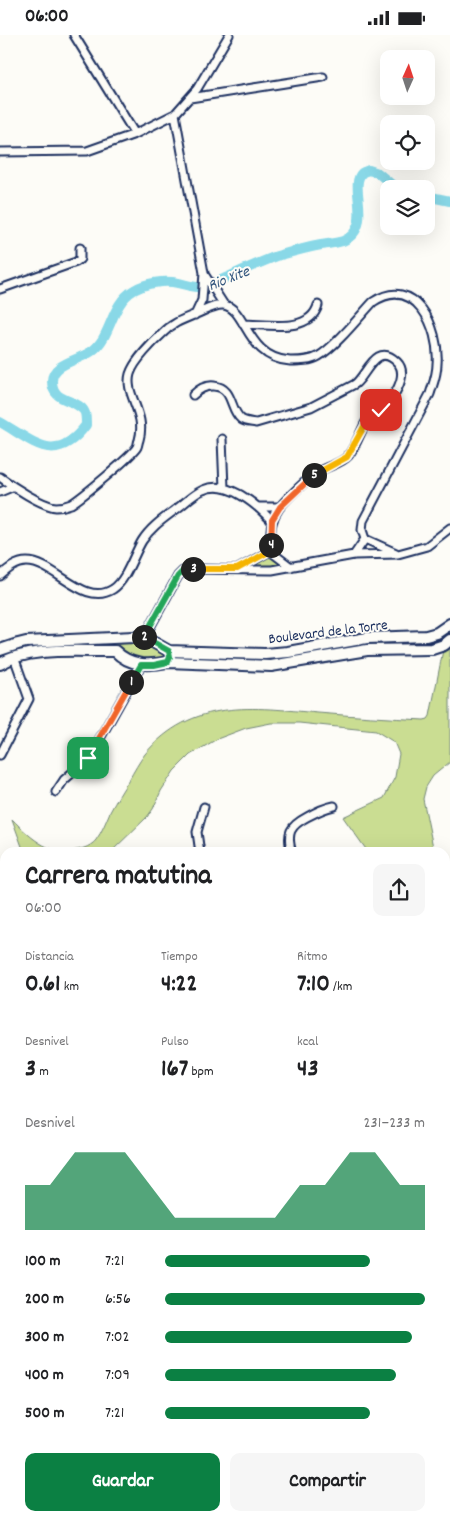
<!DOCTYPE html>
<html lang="es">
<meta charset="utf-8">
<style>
body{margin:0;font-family:Dekko,sans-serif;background:#f6f6f6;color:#202124;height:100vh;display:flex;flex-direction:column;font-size:19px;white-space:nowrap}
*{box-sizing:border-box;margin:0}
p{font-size:16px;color:#757577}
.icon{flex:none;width:28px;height:28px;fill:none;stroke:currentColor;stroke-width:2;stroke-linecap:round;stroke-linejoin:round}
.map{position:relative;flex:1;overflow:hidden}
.details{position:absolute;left:0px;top:812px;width:450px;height:674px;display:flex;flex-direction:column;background:#fff;border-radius:15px 15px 0 0;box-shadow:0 5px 20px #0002}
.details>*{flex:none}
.needle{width:32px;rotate:3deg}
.tools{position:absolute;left:380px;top:15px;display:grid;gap:10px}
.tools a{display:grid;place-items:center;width:55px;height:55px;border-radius:10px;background:#fff;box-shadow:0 5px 20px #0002;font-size:25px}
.pin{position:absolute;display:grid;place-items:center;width:42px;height:42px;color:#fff;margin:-21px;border-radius:10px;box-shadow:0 2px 8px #0006}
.km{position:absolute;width:25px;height:25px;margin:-12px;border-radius:50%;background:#222;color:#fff;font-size:14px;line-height:25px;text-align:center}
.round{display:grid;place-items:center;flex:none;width:52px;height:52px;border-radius:10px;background:#f6f6f6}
.headline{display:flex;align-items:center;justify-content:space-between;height:85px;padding:0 25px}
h1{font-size:28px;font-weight:700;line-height:38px}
.metrics{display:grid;grid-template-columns:repeat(3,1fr);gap:8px;height:85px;padding:5px 25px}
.metrics div{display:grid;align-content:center}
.metrics b{font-size:25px;font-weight:700}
.metrics small{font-size:14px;font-weight:400}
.metrics p{font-size:14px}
.chart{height:140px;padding:10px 25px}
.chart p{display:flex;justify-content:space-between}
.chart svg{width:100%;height:90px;margin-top:5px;fill:#0b8043;opacity:.7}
.action{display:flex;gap:10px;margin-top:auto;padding:10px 25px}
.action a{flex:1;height:58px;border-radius:10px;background:#0b8043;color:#fff;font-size:20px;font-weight:700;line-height:58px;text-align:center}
.action a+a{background:#f6f6f6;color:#202124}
ul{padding:0 25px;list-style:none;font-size:16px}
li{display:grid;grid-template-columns:80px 60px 1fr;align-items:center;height:38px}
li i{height:12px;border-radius:6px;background:#0b8043}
.status{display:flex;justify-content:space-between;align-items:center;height:35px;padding:0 25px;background:#fff;direction:ltr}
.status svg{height:14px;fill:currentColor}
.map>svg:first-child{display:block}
.green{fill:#cadd92;stroke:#728678}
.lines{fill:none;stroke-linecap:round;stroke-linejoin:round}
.river{stroke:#89d8e7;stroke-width:10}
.street-casing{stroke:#1b2f5e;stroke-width:11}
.secondary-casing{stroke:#1b2f5e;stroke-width:14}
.street{stroke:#fdfcf7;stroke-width:7}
.secondary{stroke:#fdfcf7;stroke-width:10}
.split-1-casing{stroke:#fff;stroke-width:10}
.split-2-casing{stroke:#fff;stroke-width:10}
.split-3-casing{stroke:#fff;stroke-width:10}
.split-4-casing{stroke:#fff;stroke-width:10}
.split-5-casing{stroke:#fff;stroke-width:10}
.split-6-casing{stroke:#fff;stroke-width:10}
.split-1{stroke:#f0652b;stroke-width:6}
.split-2{stroke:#22a559;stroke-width:6}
.split-3{stroke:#22a559;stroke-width:6}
.split-4{stroke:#f5b400;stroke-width:6}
.split-5{stroke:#f0652b;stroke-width:6}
.split-6{stroke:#f5b400;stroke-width:6}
.labels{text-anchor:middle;stroke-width:4;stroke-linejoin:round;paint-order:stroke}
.street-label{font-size:15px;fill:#1b2f5e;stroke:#fdfcf7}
.water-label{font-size:16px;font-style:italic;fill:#365980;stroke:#fdfcf7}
</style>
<div class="status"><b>06:00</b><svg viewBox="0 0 49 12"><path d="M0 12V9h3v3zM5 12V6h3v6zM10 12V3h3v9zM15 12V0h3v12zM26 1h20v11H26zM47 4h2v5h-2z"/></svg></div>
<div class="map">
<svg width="450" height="1486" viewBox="0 0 450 1486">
<rect width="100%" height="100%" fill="#fdfcf7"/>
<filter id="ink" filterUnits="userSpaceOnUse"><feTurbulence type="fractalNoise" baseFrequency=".02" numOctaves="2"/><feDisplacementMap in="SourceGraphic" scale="10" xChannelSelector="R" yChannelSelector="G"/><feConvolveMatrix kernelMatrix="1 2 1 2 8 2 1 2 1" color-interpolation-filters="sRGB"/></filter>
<g filter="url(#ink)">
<path class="green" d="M270 516 291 532 237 534Z
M450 589V727L433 741 426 752 423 764 434 817H368L343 782 384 763 395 742 399 719 394 707 376 696 299 688H271L246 693 217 704 190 720 174 736 161 756 153 774 147 782 111 817H24L12 784C32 804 52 824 84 813 88 812 94 808 96 805 102 797 106 786 110 777 116 766 122 755 129 745 134 736 139 727 145 719 192 663 253 672 318 678 353 681 388 683 424 685L428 684 430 681 444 610 379 614 282 629 154 630 120 621 32 618 0 629V615L8 612 127 602 169 616 265 619 414 603Z
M445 831 450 835V911L445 898Z
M5 910V946L0 952V913Z
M0 1102 5 1117V1173L0 1156Z
M450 1137V1168L445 1174V1143Z
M445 1429 450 1432V1483L441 1486H391L398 1481H445Z"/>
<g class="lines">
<path class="river" d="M426 161 450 166
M0 387C35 407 55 431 86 390 86 387 86 381 85 378 79 363 52 369 52 346 52 328 80 325 92 316 112 302 110 269 134 255 146 248 164 245 178 248 188 250 196 254 207 252 212 251 216 247 221 245 239 237 258 228 277 221 291 217 305 213 321 210 327 209 336 208 343 206 375 192 348 151 362 138 363 137 369 135 369 135L378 138 397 154"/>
<defs>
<path id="street" d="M74 0 135 99
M190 63 323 42
M175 79 204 238 202 265 195 280
M0 117 87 116 135 99 175 79 197 54 229 0
M204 239 224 270
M0 254 76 227 80 224V213
M243 289C267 289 310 299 318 270
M193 360C199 354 205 350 214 351 234 353 229 374 241 384 245 387 251 387 256 388L311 372 355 349C367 340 376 306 397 327 410 340 392 366 381 375 376 380 370 381 366 387 360 398 356 411 348 421 341 429 327 431 318 437 308 443 287 463 279 473 269 487 271 499 270 516
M222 404 224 453
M0 442C12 451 42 471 56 472 61 472 66 471 71 469 81 463 132 421 137 412 138 410 138 407 139 405 147 378 124 360 130 339 134 326 153 307 163 298 172 288 184 284 196 279 204 276 215 269 224 270 247 274 246 323 290 326 300 326 311 326 319 321 336 311 359 282 373 267 415 239 440 293 437 329 437 340 433 349 430 359L363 486 362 495 365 504
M0 457 12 452
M259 472H280
M365 504 396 518
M270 516 291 532
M354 520 365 504
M238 534 270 516
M0 541C8 534 16 527 27 527 55 527 84 573 113 554 126 546 134 519 142 506 150 493 163 484 175 475 184 469 193 459 203 455 227 444 256 469 271 485
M144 603 178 541 183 536 191 534 272 535 354 520 398 519 427 511 450 493
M0 720 29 664 14 622
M56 757 64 745 89 723 141 630
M200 818 197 797 204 772
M292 818C286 798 290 791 307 782 316 777 324 773 334 771
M0 968 5 973
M445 1030 450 1033
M445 1081 450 1074
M0 1225H5
M445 1333 450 1332
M445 1390 450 1391
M283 1481 302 1484 311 1481
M52 1484 59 1486
M99 1485 101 1481
M268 1486 275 1481"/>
<path id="secondary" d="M0 615 18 609 26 607 134 602 151 606 169 616 265 619 288 617 367 603 426 601 437 598 450 589
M0 629C30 611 80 617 115 616 130 631 148 631 168 627L271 631 367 615 432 614 444 610 450 605
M445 1233 450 1230
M445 1246 450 1242
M0 1419 5 1406
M0 1454 5 1440"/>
</defs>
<use href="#street" class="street-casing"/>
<use href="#secondary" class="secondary-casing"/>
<use href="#street" class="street"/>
<use href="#secondary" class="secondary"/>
</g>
</g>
<g class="lines" filter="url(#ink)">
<defs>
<path id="split-1" d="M88 723 131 647"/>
<path id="split-2" d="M131 647 141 630H154L168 627 170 622 169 616 144 602"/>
<path id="split-3" d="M144 602 178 541 183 536 193 534"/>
<path id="split-4" d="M193 534H237L270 516 271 510"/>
<path id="split-5" d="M271 510 272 485 280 472 314 440"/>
<path id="split-6" d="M314 440 347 422 366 388 369 383 381 375"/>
</defs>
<use href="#split-1" class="split-1-casing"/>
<use href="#split-2" class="split-2-casing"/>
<use href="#split-3" class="split-3-casing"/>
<use href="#split-4" class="split-4-casing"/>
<use href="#split-5" class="split-5-casing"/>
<use href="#split-6" class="split-6-casing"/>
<use href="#split-1" class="split-1"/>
<use href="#split-2" class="split-2"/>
<use href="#split-3" class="split-3"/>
<use href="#split-4" class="split-4"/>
<use href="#split-5" class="split-5"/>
<use href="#split-6" class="split-6"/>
</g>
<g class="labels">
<g class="street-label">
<text transform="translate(328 596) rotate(-7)" y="5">Boulevard de la Torre</text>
</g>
<g class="water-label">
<text transform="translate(228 242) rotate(-22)" y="6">Rio Xite</text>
</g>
</g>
</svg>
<div class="tools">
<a><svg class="needle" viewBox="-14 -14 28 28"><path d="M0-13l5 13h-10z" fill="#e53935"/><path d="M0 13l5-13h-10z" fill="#757577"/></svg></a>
<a><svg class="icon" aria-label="locate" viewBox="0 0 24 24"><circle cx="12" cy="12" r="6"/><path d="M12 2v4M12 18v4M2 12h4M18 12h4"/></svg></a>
<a><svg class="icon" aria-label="layers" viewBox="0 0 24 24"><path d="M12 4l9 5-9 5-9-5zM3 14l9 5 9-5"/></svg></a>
</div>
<div class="pin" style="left:88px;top:723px;background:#1e9e55"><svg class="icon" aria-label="arrive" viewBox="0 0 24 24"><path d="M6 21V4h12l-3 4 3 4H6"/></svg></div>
<div class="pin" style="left:381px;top:375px;background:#d93025"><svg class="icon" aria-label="check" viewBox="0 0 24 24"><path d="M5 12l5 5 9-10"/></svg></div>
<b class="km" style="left:131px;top:647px">1</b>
<b class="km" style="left:144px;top:602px">2</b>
<b class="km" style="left:193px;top:534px">3</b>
<b class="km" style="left:271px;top:510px">4</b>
<b class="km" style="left:314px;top:440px">5</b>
<section class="details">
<div class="headline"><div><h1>Carrera matutina</h1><p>06:00</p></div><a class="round"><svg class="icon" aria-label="share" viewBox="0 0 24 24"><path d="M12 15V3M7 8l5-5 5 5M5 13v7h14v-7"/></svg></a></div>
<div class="metrics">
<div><p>Distancia</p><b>0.61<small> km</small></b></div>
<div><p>Tiempo</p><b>4:22</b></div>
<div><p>Ritmo</p><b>7:10<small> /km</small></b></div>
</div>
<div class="metrics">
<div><p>Desnivel</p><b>3<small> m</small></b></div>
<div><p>Pulso</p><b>167<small> bpm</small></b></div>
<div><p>kcal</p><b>43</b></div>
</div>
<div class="chart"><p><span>Desnivel</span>231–233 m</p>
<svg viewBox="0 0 160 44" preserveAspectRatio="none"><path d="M0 44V22L10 22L20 6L30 6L40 6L50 22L60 38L70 38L80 38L90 38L100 38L110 22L120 22L130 6L140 6L150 22L160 22V44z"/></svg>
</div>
<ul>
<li><b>100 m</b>7:21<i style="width:79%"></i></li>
<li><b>200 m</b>6:56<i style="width:100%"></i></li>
<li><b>300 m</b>7:02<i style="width:95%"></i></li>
<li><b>400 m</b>7:09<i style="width:89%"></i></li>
<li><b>500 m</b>7:21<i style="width:79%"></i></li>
</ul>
<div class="action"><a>Guardar</a><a>Compartir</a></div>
</section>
</div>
